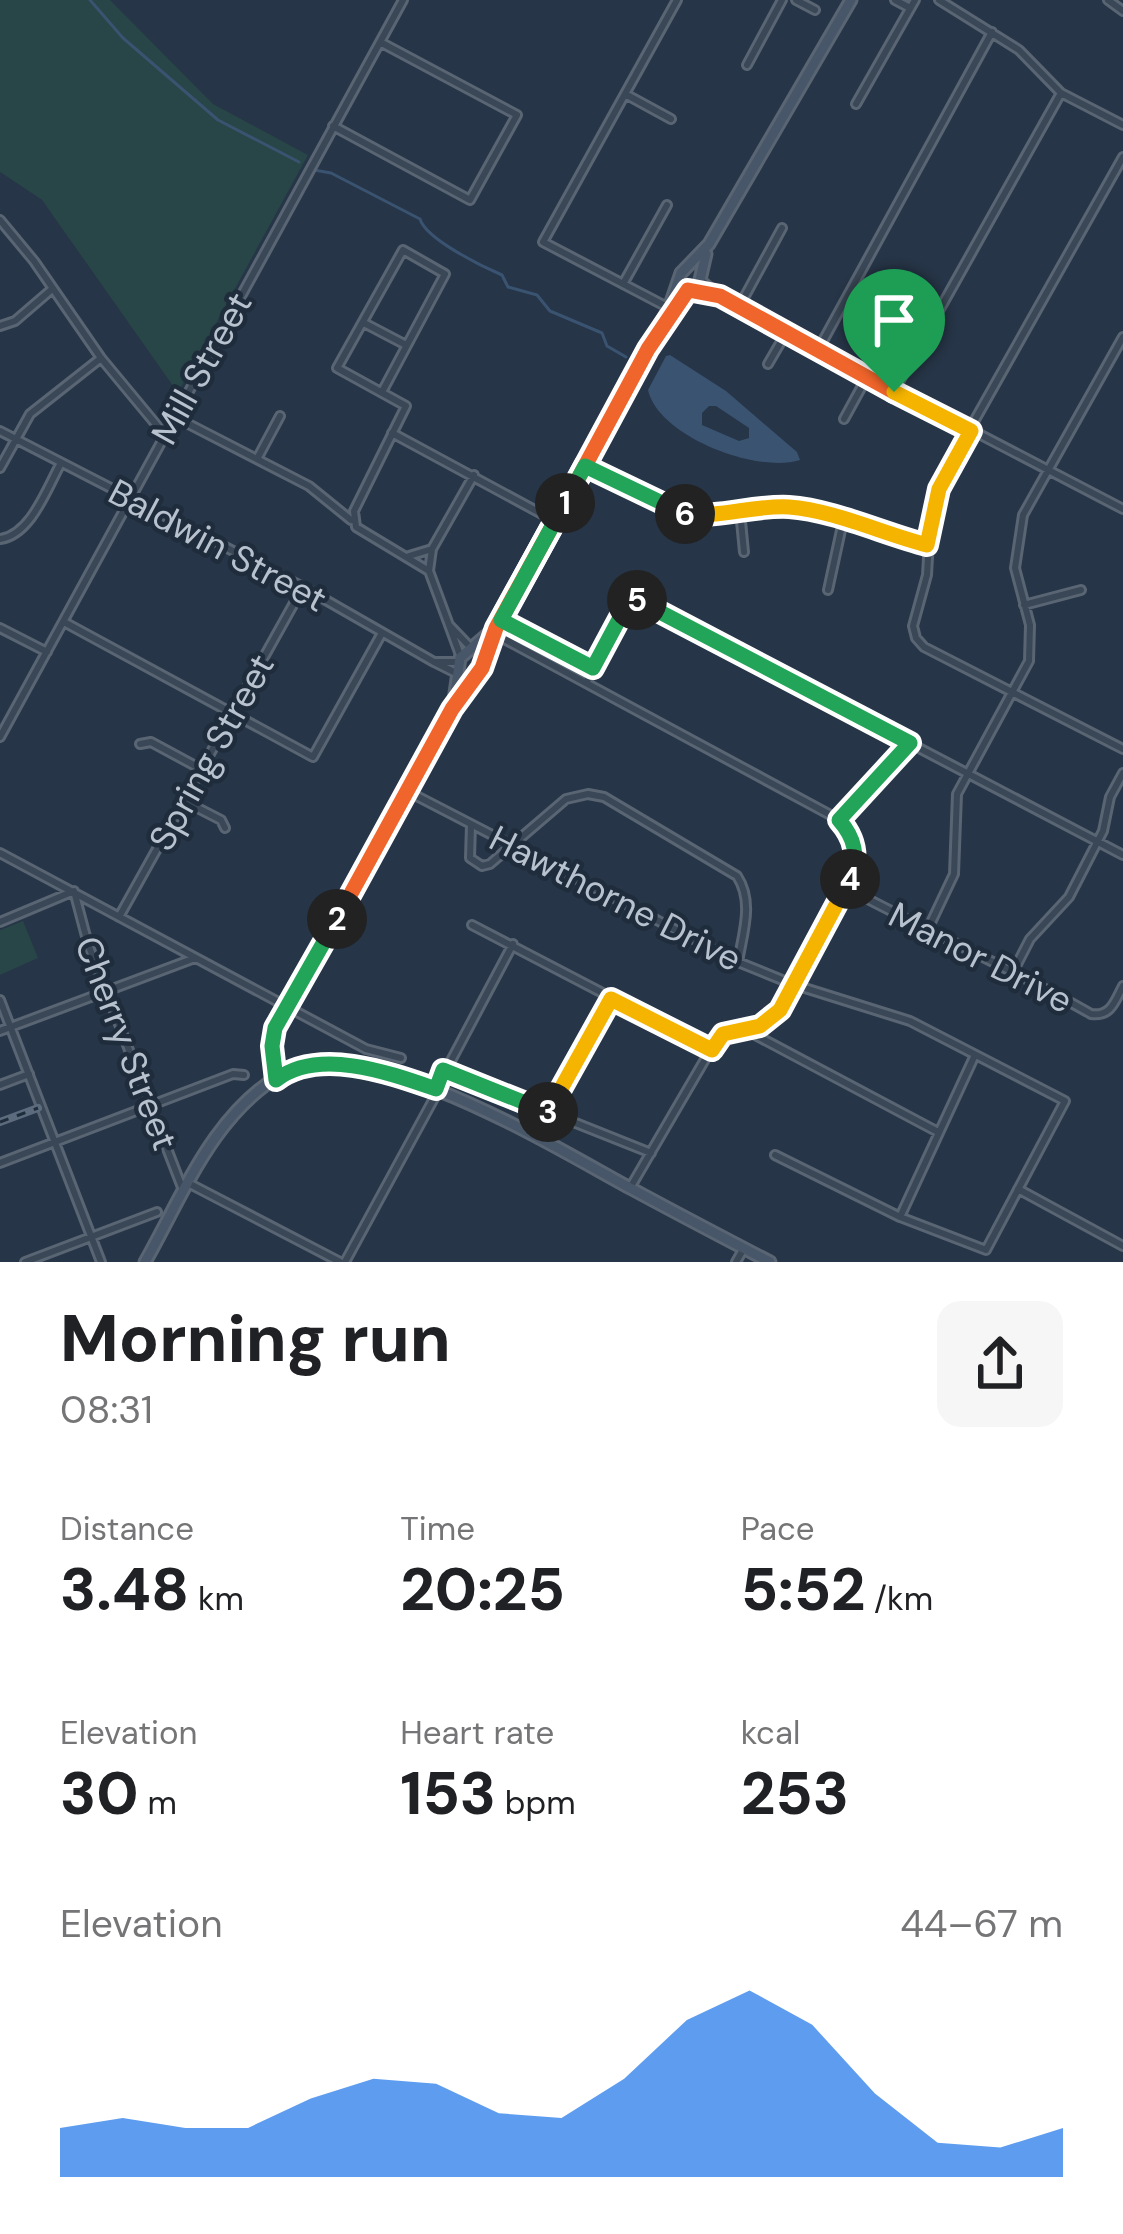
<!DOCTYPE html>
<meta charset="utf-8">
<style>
body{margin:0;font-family:"DM Sans",sans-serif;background:#f6f6f6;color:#202124;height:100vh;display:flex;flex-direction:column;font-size:45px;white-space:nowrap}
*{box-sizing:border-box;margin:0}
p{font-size:39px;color:#757577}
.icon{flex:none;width:66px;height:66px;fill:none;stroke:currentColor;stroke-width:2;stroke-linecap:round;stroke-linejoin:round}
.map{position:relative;height:1262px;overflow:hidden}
.side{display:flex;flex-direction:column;background:#fff;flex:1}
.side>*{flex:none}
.pin{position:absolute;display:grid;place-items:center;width:102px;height:102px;color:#fff;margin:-123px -51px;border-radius:50% 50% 50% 0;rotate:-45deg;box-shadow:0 0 12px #0007}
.pin .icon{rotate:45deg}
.km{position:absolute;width:60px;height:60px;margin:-30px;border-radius:50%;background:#222;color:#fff;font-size:33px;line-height:60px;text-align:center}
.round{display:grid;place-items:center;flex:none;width:126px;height:126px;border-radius:24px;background:#f6f6f6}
.summary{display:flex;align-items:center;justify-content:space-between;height:204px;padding:0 60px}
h1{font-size:66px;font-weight:800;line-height:90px}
.figures{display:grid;grid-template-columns:repeat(3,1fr);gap:18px;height:204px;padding:12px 60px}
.figures div{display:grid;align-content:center}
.figures b{font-size:60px;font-weight:800}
.figures small{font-size:33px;font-weight:400}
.figures p{font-size:33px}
.chart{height:336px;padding:24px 60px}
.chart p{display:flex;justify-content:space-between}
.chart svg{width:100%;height:216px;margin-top:12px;fill:#1a73e8;opacity:.7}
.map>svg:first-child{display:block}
.green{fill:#284547}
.water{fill:#3a5370;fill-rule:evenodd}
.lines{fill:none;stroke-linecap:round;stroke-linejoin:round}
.stream{stroke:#3a5370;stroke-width:3}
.street-casing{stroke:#596573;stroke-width:12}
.secondary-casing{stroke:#596573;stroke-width:15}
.street{stroke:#3a4756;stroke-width:6}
.secondary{stroke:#485669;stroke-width:9}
.rail-casing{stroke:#5c6b7d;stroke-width:8}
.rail{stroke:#1f2c3b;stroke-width:3;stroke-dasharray:9;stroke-linecap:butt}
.split-1-casing{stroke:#fff;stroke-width:24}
.split-2-casing{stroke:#fff;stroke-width:24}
.split-3-casing{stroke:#fff;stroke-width:24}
.split-4-casing{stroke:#fff;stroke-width:24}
.split-5-casing{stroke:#fff;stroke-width:24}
.split-6-casing{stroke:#fff;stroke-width:24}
.split-7-casing{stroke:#fff;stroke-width:24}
.split-1{stroke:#f0652b;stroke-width:15}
.split-2{stroke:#f0652b;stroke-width:15}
.split-3{stroke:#22a559;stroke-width:15}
.split-4{stroke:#f5b400;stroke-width:15}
.split-5{stroke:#22a559;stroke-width:15}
.split-6{stroke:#22a559;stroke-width:15}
.split-7{stroke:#f5b400;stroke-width:15}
.labels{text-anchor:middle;stroke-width:9;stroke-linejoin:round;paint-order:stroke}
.street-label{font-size:36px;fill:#b8c2cf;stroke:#1f2c3b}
</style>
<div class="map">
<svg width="1123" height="1262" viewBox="0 0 1123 1262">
<rect width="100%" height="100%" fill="#263547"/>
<path class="green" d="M0 0H110L213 104 308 155 178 393 42 200 0 172Z
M23 921 38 958 0 975V930Z"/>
<path class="water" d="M670 355 726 391 797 452 800 460C757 474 658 436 648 390L666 356ZM709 406H716L749 428V438L739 441 702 425V413Z"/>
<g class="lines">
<path class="stream" d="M90 0 123 38 218 120 299 162
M314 170 331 173 420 219C426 239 481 266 502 275L508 287 537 295 550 311 602 333 607 346 626 357"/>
<defs>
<path id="street" d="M796 0 815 10
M895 0 910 8
M939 0 1019 50 1061 93 1123 125
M1108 0 1123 11
M747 65 782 0
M627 95 671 119
M856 104 915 0
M333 126 470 200 517 115 380 42
M1123 157 945 473 930 523 927 575 913 626 916 638 924 647 1123 749
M0 220 34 261 101 358 164 434
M700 279 720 296 818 350 1123 509
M623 284 667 205
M692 290 716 296
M739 307 782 228
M669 308 543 242 677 0
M364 323 406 345
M0 326 15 321 51 290
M818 350 992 32
M768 364 786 333
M894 391 1061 93
M382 392 445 274 403 250 337 368 406 406 354 511 356 527 429 571
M173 416 309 486 351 520
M844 419 867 377
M0 431 303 587 434 662
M392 433 553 520
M257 459 280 416
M585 467 685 513 706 516 769 507 801 508 927 545
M0 468 30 414 101 358
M740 511 744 552
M0 539C31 535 47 488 61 463
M409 556 432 549
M828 590 843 521
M1024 605 1081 590
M501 620 593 668
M64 622 313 757 382 633
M449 625 429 571 432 549 474 475
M0 628 47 652
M495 634 836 818C848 830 856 843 855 860 854 871 787 1002 778 1013 768 1023 757 1027 744 1029
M460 655 449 625 470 647
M458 674 434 662H459
M586 683 631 597 1123 855
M0 737 403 0
M140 744 151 742 201 769
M407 791 738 962 792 984 910 1021 1065 1101 986 1250 900 1217 775 1155
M184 801 221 820 225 828
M839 821 909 744
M471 825 470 858 482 866 490 864 566 799 588 794 604 797 737 876C754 902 743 932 738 962
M0 853 366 1049 401 1058
M845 887C927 931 1011 968 1091 1014 1111 1017 1115 1001 1123 986
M119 917 303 587
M0 922 74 891 88 944 183 1190
M472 925 712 1050
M927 931 954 874 957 794 1029 661 1030 625 1015 568 1023 515 1123 337
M1014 970 1030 939 1069 897 1103 831 1110 797 1123 773
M0 1000 101 1262
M0 1031 195 958
M443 1070 651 1153
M0 1085 29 1074
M436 1089 513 944
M539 1139 611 999
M0 1163 233 1074 244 1075
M190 1184 340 1262
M630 1188 714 1044C722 1032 731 1029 744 1029L938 1132
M1018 1189 1123 1246
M900 1217 975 1055
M25 1262 157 1212
M345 1262 438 1091
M736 1262 744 1248"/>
<path id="secondary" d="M671 314 688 290 699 284 706 254
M454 700 460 658 495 628
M276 1080 272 1046 280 1017 451 709 482 668 495 628 669 308 681 273 709 244 851 0
M145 1262C183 1195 214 1112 284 1073 365 1029 559 1150 632 1189 678 1214 724 1238 770 1262"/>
</defs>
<use href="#street" class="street-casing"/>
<use href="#secondary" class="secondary-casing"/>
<use href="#street" class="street"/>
<use href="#secondary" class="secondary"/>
<defs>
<path id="rail" d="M0 1122 38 1108"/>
</defs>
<use href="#rail" class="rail-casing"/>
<use href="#rail" class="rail"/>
</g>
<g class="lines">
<defs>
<path id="split-1" d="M565 503 648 349 688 290 720 296 894 392"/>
<path id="split-2" d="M337 919 452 709 482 668 496 628 565 503"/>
<path id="split-3" d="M337 919 275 1028 272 1046 276 1080C319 1047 390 1073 436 1089L443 1070 548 1112"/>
<path id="split-4" d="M548 1112 611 999 712 1050 723 1034 760 1026 780 1010 850 879"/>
<path id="split-5" d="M637 600 910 743 839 820C855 838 859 856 850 879"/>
<path id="split-6" d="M637 600 631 597 593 668 501 620 585 466 685 514"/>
<path id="split-7" d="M685 514C720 518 754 505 789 507 833 510 884 534 927 545L939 489 971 431 894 392"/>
</defs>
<use href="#split-1" class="split-1-casing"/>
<use href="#split-2" class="split-2-casing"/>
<use href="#split-3" class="split-3-casing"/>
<use href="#split-4" class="split-4-casing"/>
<use href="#split-5" class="split-5-casing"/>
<use href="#split-6" class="split-6-casing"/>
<use href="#split-7" class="split-7-casing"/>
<use href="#split-1" class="split-1"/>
<use href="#split-2" class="split-2"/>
<use href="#split-3" class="split-3"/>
<use href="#split-4" class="split-4"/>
<use href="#split-5" class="split-5"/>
<use href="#split-6" class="split-6"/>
<use href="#split-7" class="split-7"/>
</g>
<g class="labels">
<g class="street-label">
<text transform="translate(201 368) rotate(-61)" y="13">Mill Street</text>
<text transform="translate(218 545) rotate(28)" y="13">Baldwin Street</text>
<text transform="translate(211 752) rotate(-61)" y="13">Spring Street</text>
<text transform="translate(616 898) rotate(27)" y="13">Hawthorne Drive</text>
<text transform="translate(981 957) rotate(27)" y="13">Manor Drive</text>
<text transform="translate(127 1043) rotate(69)" y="13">Cherry Street</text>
</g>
</g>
</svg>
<div class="pin" style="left:894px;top:392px;background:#1e9e55"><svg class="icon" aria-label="arrive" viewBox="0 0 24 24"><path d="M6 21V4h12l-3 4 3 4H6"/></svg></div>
<b class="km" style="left:565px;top:503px">1</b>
<b class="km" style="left:337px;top:919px">2</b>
<b class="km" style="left:548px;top:1112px">3</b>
<b class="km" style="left:850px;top:879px">4</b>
<b class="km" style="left:637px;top:600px">5</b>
<b class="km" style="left:685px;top:514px">6</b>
</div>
<section class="side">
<div class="summary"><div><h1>Morning run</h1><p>08:31</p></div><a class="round"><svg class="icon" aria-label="share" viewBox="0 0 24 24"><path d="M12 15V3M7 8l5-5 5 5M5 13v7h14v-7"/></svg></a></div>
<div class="figures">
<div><p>Distance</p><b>3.48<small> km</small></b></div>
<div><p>Time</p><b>20:25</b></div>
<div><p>Pace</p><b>5:52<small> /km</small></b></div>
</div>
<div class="figures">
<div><p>Elevation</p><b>30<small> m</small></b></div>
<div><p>Heart rate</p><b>153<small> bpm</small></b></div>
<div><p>kcal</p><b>253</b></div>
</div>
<div class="chart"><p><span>Elevation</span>44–67 m</p>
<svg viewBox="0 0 160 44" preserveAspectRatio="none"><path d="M0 44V34L10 32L20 34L30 34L40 28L50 24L60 25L70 31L80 32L90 24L100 12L110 6L120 13L130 27L140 37L150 38L160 34V44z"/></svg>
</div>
</section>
